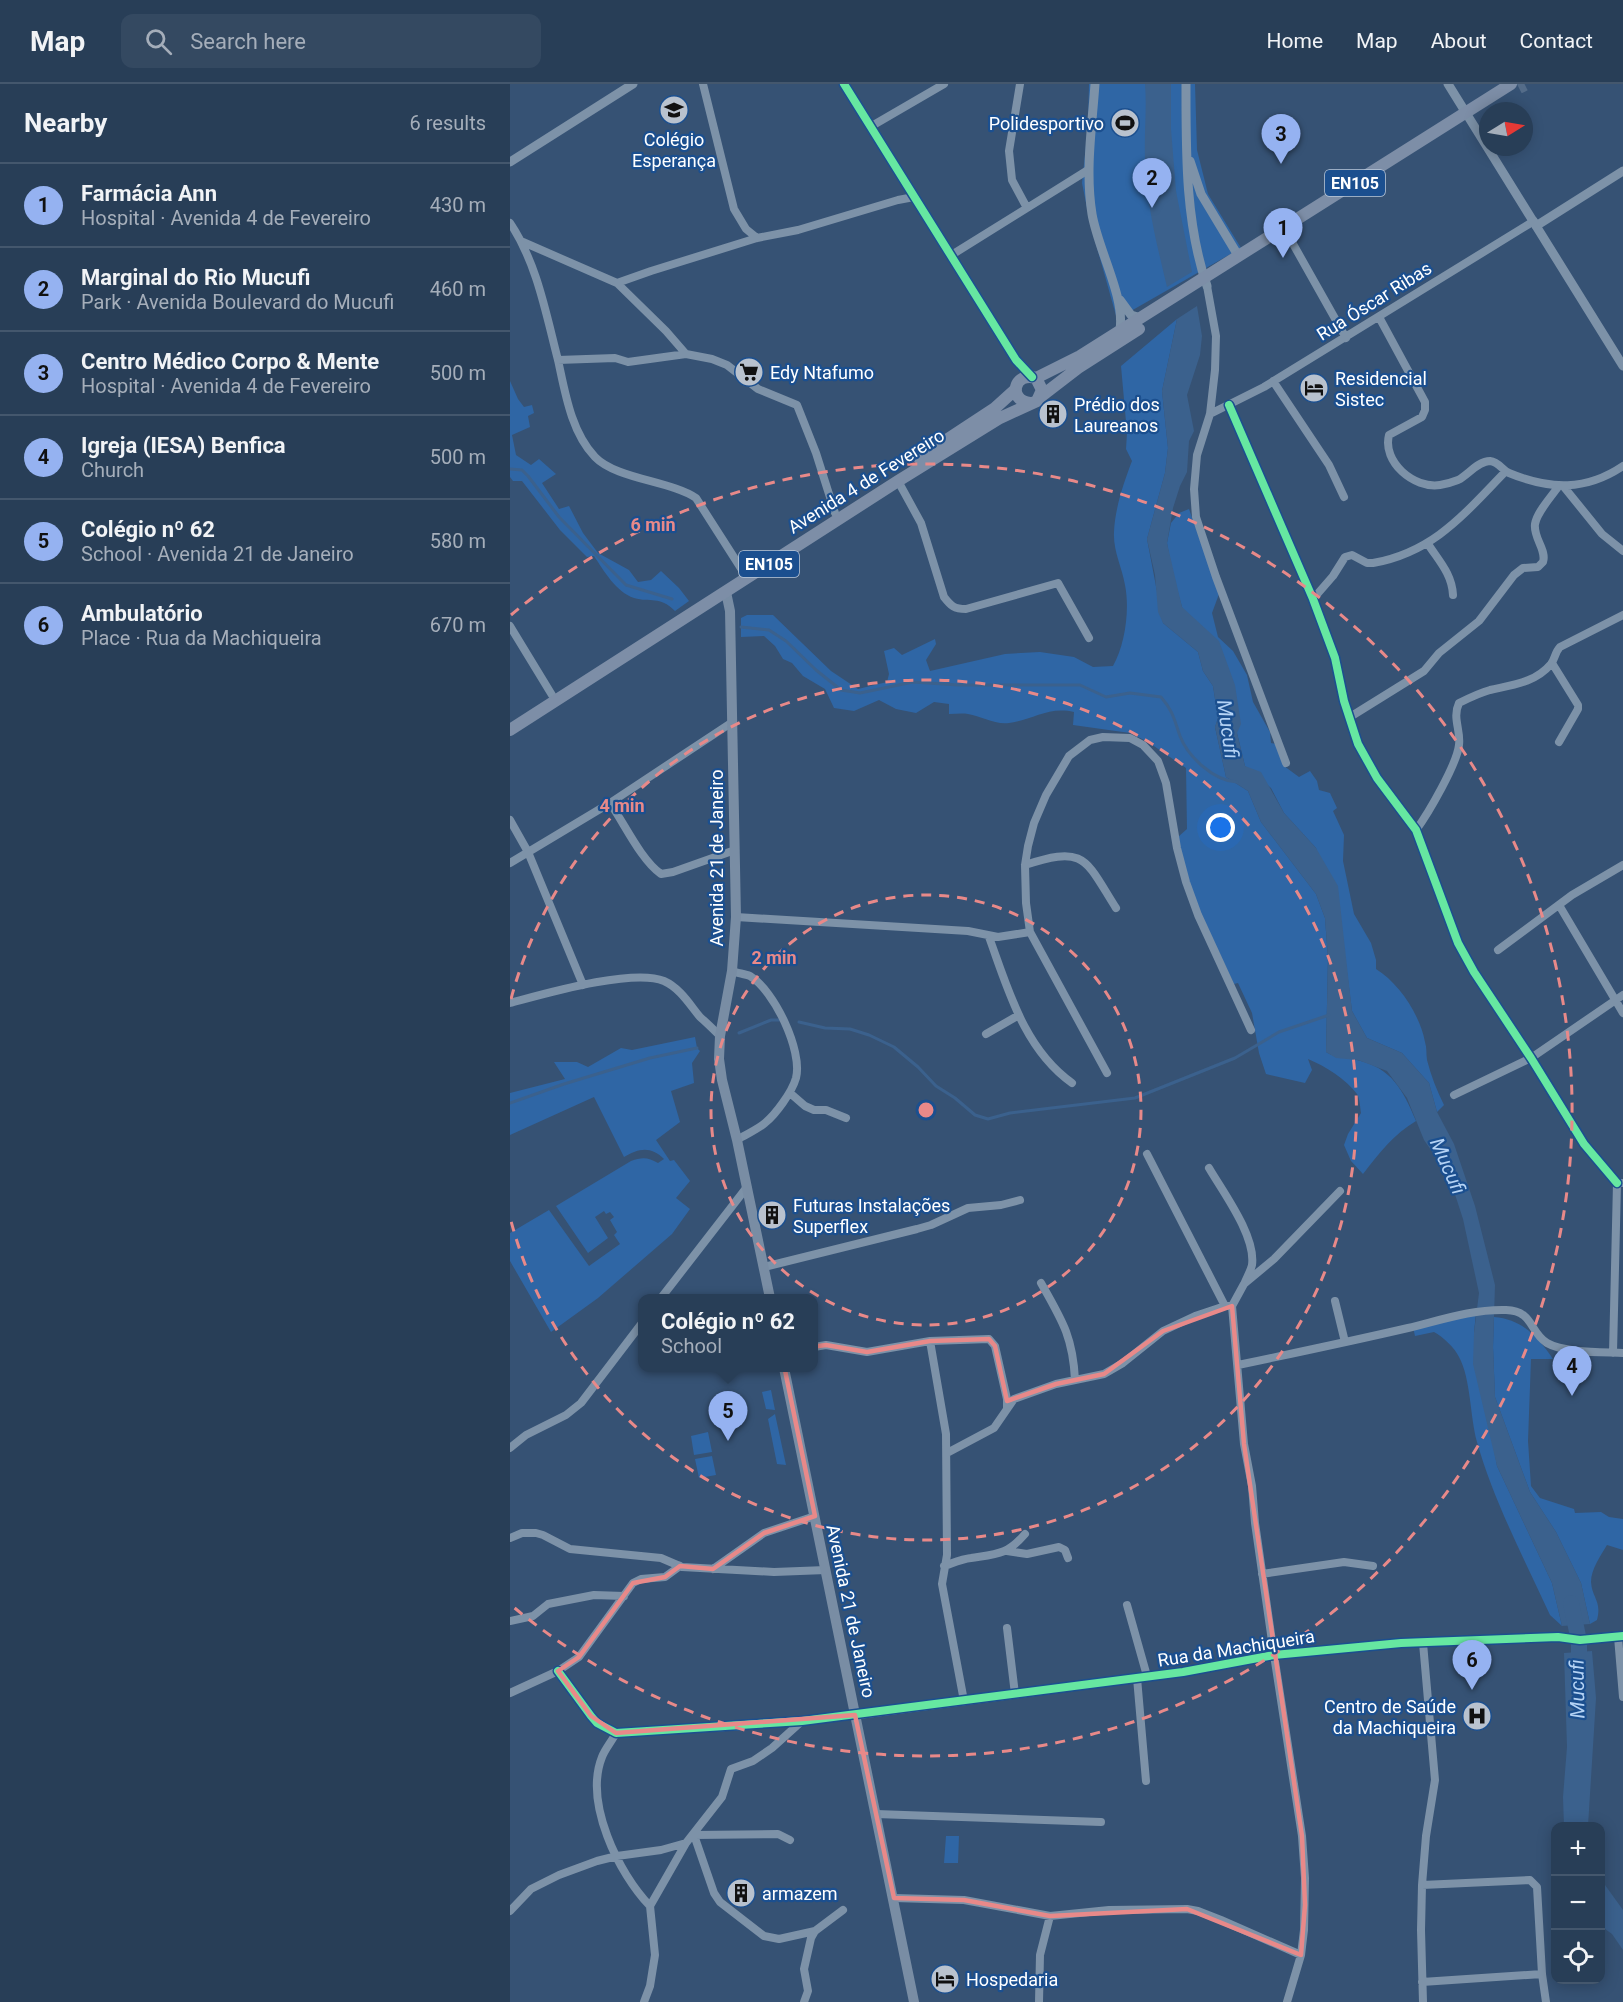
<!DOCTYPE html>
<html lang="en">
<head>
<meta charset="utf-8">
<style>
  body { margin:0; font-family:Roboto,sans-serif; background:#344961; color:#f1f3f6 }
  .controls { position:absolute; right:18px; bottom:18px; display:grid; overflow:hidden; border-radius:12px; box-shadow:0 3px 15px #0003 }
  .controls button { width:54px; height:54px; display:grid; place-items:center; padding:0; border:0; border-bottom:2px solid #44576d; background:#283e57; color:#f1f3f6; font:30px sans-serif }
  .compass { position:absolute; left:969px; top:18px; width:54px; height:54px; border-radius:50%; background:#283e57; box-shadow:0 3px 15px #0003; rotate:79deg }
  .you { position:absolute; left:711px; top:744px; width:21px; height:21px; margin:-15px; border:4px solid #fff; border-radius:50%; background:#1a73e8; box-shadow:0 0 0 9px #1a73e833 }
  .badge { display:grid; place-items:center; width:39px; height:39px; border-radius:50%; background:#95b2f1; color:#111; font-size:20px; font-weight:700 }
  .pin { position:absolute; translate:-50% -50px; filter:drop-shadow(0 2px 3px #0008) }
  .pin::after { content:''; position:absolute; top:32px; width:21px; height:18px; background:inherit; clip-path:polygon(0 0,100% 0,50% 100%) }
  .popup { position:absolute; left:128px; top:1210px; width:180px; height:78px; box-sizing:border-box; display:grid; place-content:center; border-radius:12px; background:#283e57; filter:drop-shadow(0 2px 4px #0005); font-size:20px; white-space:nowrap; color:#a5aeba }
  .popup b { font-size:22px; color:#f1f3f6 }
  .popup::after { content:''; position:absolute; left:50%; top:100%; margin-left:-12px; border:12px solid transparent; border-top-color:#283e57 }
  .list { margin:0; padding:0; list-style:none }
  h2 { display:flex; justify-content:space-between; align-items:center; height:78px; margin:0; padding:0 24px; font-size:26px }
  h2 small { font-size:20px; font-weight:400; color:#a5aeba }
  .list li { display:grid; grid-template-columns:39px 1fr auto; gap:18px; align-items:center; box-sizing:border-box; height:84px; padding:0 24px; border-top:2px solid #44576d }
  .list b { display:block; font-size:22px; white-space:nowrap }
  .list p { margin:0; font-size:20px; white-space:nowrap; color:#a5aeba }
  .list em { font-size:20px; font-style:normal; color:#a5aeba }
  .icon { flex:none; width:33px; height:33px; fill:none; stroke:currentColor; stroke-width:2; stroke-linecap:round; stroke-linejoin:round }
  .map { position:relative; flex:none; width:1113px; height:1918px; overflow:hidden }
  header { display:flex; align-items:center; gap:36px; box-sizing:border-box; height:84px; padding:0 30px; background:#283e57; border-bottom:2px solid #44576d }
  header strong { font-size:28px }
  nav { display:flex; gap:33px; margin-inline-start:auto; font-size:21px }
  .search { width:420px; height:54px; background:#344961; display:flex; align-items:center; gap:15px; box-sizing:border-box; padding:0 21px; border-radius:12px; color:#a5aeba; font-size:22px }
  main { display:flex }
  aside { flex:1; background:#283e57 }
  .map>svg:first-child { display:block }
  .green { fill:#2f66a5 }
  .water { fill:#3b618d }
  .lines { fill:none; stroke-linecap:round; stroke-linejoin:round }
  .stream { stroke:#3b618d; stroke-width:3 }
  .river { stroke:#3b618d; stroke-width:16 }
  .primary-tunnel { stroke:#546c89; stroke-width:12; stroke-dasharray:12 6; stroke-linecap:butt }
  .minor { stroke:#7d92a8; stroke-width:8 }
  .tertiary { stroke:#7d92a8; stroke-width:9 }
  .secondary { stroke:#798da4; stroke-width:10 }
  .primary { stroke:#7d8ea7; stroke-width:12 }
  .cycleway-casing { stroke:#1b4f8f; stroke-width:11 }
  .cycleway { stroke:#66e7a1; stroke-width:8 }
  .marked { fill:none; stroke:#e88989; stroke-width:4.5; stroke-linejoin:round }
  .ring { fill:none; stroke:#e88989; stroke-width:3; stroke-dasharray:10 8 }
  .labels { text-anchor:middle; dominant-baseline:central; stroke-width:4.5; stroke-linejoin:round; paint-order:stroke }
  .shield { fill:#1b4f8f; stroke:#bbcadd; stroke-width:1.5 }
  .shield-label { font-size:16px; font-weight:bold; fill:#fff }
  .poi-label { font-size:18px; fill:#fff; stroke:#1b4f8f; text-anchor:start }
  .street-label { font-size:18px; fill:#fff; stroke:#1b4f8f }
  .water-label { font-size:20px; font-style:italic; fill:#b5d3f5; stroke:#1b4f8f }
  .centre { fill:#e88989; stroke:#1b4f8f; stroke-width:3 }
  .ring-label { font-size:18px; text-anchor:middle; font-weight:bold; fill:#e88989; stroke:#1b4f8f; stroke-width:4.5; stroke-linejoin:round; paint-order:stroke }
</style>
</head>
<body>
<header>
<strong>Map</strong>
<div class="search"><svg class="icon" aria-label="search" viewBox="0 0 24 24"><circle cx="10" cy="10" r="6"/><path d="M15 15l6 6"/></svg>Search here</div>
<nav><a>Home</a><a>Map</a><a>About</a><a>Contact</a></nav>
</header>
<main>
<aside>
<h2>Nearby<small>6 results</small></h2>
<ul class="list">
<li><span class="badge">1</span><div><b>Farmácia Ann</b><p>Hospital · Avenida 4 de Fevereiro</p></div><em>430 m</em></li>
<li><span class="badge">2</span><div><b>Marginal do Rio Mucufi</b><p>Park · Avenida Boulevard do Mucufi</p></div><em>460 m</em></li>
<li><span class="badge">3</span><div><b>Centro Médico Corpo &amp; Mente</b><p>Hospital · Avenida 4 de Fevereiro</p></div><em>500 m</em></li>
<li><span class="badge">4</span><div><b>Igreja (IESA) Benfica</b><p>Church</p></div><em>500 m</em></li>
<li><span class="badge">5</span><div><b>Colégio nº 62</b><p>School · Avenida 21 de Janeiro</p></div><em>580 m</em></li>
<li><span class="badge">6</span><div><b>Ambulatório</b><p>Place · Rua da Machiqueira</p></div><em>670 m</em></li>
</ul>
</aside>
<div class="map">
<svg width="1113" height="1918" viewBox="0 0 1113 1918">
  <rect width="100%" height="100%" fill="#365274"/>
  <!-- green -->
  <path class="green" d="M579,0H685L687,66L698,110L731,164L607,235L580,139L572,99L578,42Z
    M667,235L652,307L658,364L655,389L637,455L653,539L688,568L693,587L703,602L708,634L705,643L716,693L738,707L751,738L806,810L815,834L818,874L816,968C827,975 835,973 847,976C882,984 893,1006 906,1037C884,1050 869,1069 853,1090L841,1077L834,1061L838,1050L851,1029C850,1023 850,1015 847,1010C836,995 815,982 798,975L802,986L795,999L756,990L749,969L742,929L728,899L724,900L676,798L668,753L677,745L676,684L638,658L620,649L563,641L564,628C538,622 523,636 499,639C485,641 471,632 458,630C452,629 445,630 439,630V620L424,618L406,629L386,625L369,616L344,627L324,624L315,605L293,592L282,579L273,575L265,562L254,552L231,553V534L237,531H263L321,587L348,605L377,598L379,590L374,567L384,564L392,571L425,555L426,560L416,576L420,587L495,570L530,568L564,573L583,583L603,582C615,561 620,526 615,501C612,483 603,467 604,448C605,424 614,398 622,377L616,365L617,349L611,282Z
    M0,297L8,315L14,323L22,321L24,329L18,332L20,343L2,351L6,371L21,381L29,375L46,390L32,399L49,425L59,422L73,449L88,469L119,486L128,498L141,496L151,487L169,504L179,517L165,527C149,511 141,519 124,514C106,508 94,487 84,472L77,473L50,446L12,397H3L0,393Z
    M679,425L709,510L702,529L708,553L723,567L737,591L743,618L760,648L761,659L766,660L774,682L789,693L800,687L807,697L809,706L820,709L827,724L823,727L834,751L833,777L844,830L861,859L866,876V885C889,899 910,931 915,958C917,964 916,970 917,976C921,992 927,1007 934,1021L927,1028L919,999L892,969L857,954L842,927L831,841L806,764L774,729L761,704L735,682L727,649L672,523L663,491L657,459L661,439L669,429Z
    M185,953L187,964L190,967L182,979L184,999L161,1007L170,1038L146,1056L160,1077L164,1076L180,1097L166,1114L180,1125L162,1150L88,1214L41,1248L0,1177V1149L39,1126L79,1182L110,1160L104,1151L107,1148L100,1136L104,1133L100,1128L96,1130L94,1127L85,1133L98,1154L78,1169L46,1122L121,1077C132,1073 138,1073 148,1079L154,1075C141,1062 129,1064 114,1073L84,1013L0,1051V1009L55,995L44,978H67L78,983L111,964L122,966Z
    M966,1228L964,1249L987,1382L1042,1499L1052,1542L1040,1531C1014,1474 984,1418 967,1358C960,1333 961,1295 949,1273C944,1263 933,1253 924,1248L905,1252L903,1243Z
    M984,1233C1012,1235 1028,1253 1043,1275H1021L1018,1357L1021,1402L1030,1414L1064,1425L1065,1429L1091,1428L1099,1433L1113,1435V1466L1097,1461C1091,1471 1081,1485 1081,1498C1082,1514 1092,1517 1087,1536L1080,1540L1071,1499L1046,1448L1020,1408L985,1313L983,1263Z
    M261,1306L265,1326L256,1325L252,1308Z
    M265,1330L276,1381L267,1380L258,1335Z
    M198,1348L202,1368L184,1371L181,1352Z
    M202,1372L206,1391L189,1394L185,1375Z
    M436,1752H449L448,1779H434Z"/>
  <!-- water -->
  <path class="water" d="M635,0H661V45L666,107L682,188L657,203C647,161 636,118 635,75C634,50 637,25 635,0Z
    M687,222L692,252L690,271L677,311L684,347L679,357L677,388L670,402L663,424L657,459L672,523L709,557L725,601L731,640L727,649L735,682L751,688L774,729L806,764L828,802L842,927L857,954L892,969L919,999L927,1028L944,1060L965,1122L985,1201L983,1263L985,1313L1020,1408L1046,1448L1071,1499L1080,1540L1052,1542L1042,1499L987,1382L963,1280L964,1249L969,1209L953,1135L939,1092L914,1056L897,1014L877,987L848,976L826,974L816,968L818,874L815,834L806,810L751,738L738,707L716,693L705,643L708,634L703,602L693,587L688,568L653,539L648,528L645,491L637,455L655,389L658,364L652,307L667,235Z
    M1082,1567L1086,1614L1078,1742H1054L1053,1713L1057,1663L1054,1569Z
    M1090,1794L1113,1826V1866L1102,1850L1091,1842Z"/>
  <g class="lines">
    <!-- stream -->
    <path class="stream" d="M0,385L12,386L18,392L49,433L116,501L162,515
      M231,543L259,546L276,557L306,586L331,606L350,609L403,598L448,601H570L596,613L620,609L651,613C663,627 664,635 670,652C678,673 704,697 727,698
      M289,938L315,944L340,945L359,951L384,963L408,983L426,1002L445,1014L465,1031L478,1035L500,1029L625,1014L725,974L769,948L819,931
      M229,949L261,936H270
      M0,1019L54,1000L140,974L187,964"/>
    <!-- river -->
    <path class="river" d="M1061,1519L1069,1557V1589"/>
    <!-- primary-tunnel -->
    <path class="primary-tunnel" d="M1009,4L1015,1"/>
    <!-- minor -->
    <path class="minor" d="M193,0L224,125L236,145L247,154
      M510,0L499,67L502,96L517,124
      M360,43L434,0
      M0,139C27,179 36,230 48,276C55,308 61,348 85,373C106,395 161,397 186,414L234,489
      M778,151L836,254
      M13,158L107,199L156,247L176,270L202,275L217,281L248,305L287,321L306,369L325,429
      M440,172L578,86
      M107,199L141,187L247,154L288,146L388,116L404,113
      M697,202L706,252L705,286L700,330L687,371L684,405L686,433L706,493L776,679
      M869,233L915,318V326L912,333L879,351C872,378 904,405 930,401C936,400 943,398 948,396C958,391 968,377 980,377C989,378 992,386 999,389C1040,406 1076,407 1113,382
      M48,276L105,274L118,278L176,270
      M763,297L819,381L834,413
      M719,321L803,515L825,574L834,617L848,660L867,694L906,746L948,859L964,888L1021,974L1074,1060L1107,1099
      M700,330L754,303L1024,137
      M388,397L411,439L434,513C441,522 444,525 456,525L548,499L579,554
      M1054,403L1092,450L1113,467
      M918,460C929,477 942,490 943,511
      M803,515L823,492L835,473L842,471L857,479H863C924,468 954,430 995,388
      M0,542L42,611
      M1042,579L1068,621V625L1049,658
      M840,633L914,587L929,569L969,537L1004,491L1013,484L1028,483L1033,478C1037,466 1023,454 1025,440C1027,428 1041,413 1048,403
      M100,719C114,739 131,776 151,790L163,788L225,766
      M0,736L18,768L73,901
      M906,746C918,730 947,680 949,661C951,646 942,634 949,619C959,614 969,609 980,606C1002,601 1025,599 1041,580C1045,575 1045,568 1050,563L1113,531
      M0,779L100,719L221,639
      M515,781C576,761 575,775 606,824
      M1049,821L1113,929
      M226,833L458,847L488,853L520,848
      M479,853C498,905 514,965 562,999
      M988,866L1062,811L1113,781
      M222,887C227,889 235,890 240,892C264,906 293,967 286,994C282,1008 266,1030 255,1039C247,1046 236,1050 227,1056
      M0,919C34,910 123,884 154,897C170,904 180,921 190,933C197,939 204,946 210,952
      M476,950L509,931
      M597,989L520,848L516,819L515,781L518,762L524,739L536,711L559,672L580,656L593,653L620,654L633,661L648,677L656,699L667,764L676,798L688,831L741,946
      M280,1009L295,1022L304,1026H316L336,1034
      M944,1011L1021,974L1113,911
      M637,1070L715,1222
      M699,1084C713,1108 746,1152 742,1181C741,1186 737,1193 735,1198
      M254,1183L407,1145L421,1141L458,1124L491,1121L510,1116
      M531,1199C552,1236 563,1253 565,1296
      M151,1214L237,1103
      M825,1217L835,1258
      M420,1257L436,1350L437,1471L432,1500L454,1617
      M304,1263L316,1261L357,1268L420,1257L479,1255L485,1262L497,1315V1324
      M1103,1269L1107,1099H1113
      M728,1281C785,1269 842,1257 898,1244C931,1236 962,1225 996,1226C1024,1227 1019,1248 1037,1259C1054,1269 1092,1268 1113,1269
      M0,1364L16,1351L56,1331L71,1319L132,1239
      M437,1369L484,1344L504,1315L546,1300L594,1290L613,1279L653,1247L685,1232L715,1222H722
      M0,1454L12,1449H26L33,1451L60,1465L151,1474L172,1483L264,1488L316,1486
      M497,1467L517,1470L549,1463L555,1466L558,1474
      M434,1482C443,1479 452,1475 461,1474C487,1470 497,1471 515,1450
      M203,1485L254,1449L305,1432
      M752,1490L834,1478L863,1482
      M617,1521L637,1592
      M0,1537L23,1532L38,1520L84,1511L114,1512
      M497,1544L505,1610
      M1108,1553L1113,1613
      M913,1559L925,1696L916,1752L912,1801L911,1846L913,1918
      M48,1587L81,1632L87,1639L106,1649L234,1642L345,1631
      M627,1594L636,1697
      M0,1609L48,1587L69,1573L123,1499L131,1495L155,1493L170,1482
      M106,1649C102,1657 95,1665 92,1673C74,1718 108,1789 140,1822
      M366,1730L591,1738
      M280,1756L268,1750L184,1751L204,1809L210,1818L254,1852L269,1855L305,1847
      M912,1801L1020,1796L1027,1803L1032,1890L1036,1918
      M384,1814L454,1816L540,1832L599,1826L677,1825L688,1827L711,1836L791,1871
      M0,1827L21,1805L49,1791L87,1777L107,1772L151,1766L176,1759L212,1713L221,1685L243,1677L262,1664L292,1637
      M912,1898L1032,1890
      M134,1918L140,1902L145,1871L140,1822L176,1759
      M294,1918L298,1907L294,1885L301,1854L305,1847L333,1826
      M529,1918L530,1871L540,1832
      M777,1918L791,1871L794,1846L795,1794L792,1752L764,1571L745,1439L742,1402L734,1360L722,1222L734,1200L764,1175L830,1107"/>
    <!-- tertiary -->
    <path class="tertiary" d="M585,0C582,43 575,87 582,130C588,166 615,212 610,246
      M676,0C676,67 675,138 697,202
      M938,0L1113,282
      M680,77L691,110L729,173
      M0,78L123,0
      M1026,142L1113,87
      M610,216L621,231L631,234
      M345,1631L673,1588L764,1571L891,1559L1048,1553L1070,1556L1113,1552"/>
    <!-- secondary -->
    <path class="secondary" d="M334,0L506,276L522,293
      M216,508L220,527L226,833L222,887L210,952L209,975L212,996L227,1056L260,1214
      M274,1284L404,1918"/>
    <!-- primary -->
    <path class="primary" d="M529,314L568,284L629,245
      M520,319C497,316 504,287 526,294L570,272L1001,0
      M409,374L485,324L506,305
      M0,646L388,397L490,334L527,317L532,306L526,294"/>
    <!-- cycleway casing -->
    <g class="cycleway-casing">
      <path id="cycleway" d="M334,0L506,276L522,293
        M719,321L803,515L825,574L834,617L848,660L867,694L906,746L948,859L964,888L1021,974L1074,1060L1107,1099
        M48,1587L81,1632L87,1639L106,1649L292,1637L673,1588L764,1571L891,1559L1048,1553L1070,1556L1113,1552"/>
    </g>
    <!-- cycleway -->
    <use href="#cycleway" class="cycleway"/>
  </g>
  <!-- marked area -->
  <path class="marked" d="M722,1222L734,1360L792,1752L795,1821L791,1871L677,1825L540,1832L454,1816L384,1814L345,1631L106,1649L81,1632L48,1587L69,1573L123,1499L155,1493L170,1482L203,1485L254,1449L305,1432L271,1267L316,1261L357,1268L420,1257L479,1255L485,1262L497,1317L546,1300L594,1290L653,1247Z"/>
  <!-- distance rings -->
  <g class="ring">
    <circle cx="416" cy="1026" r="215"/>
    <path d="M1 915A430 430 0 1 1 1 1137"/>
    <path d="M1 531A646 646 0 1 1 1 1521"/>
  </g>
  <!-- icons -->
  <defs>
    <g id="school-disc" transform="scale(1.5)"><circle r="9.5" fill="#b9c2ce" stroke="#1b4f8f"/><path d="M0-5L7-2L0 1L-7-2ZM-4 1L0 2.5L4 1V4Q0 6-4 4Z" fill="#111"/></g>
    <g id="stadium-disc" transform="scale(1.5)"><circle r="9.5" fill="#b9c2ce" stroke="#1b4f8f"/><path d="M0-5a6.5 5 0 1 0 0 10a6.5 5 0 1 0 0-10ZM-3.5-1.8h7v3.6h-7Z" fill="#111"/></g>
    <g id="supermarket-disc" transform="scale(1.5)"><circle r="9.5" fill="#b9c2ce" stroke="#1b4f8f"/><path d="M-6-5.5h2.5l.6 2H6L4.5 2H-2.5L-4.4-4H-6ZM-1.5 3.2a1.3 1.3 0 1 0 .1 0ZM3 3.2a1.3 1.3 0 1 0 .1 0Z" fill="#111"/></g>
    <g id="hotel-disc" transform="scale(1.5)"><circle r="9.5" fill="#b9c2ce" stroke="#1b4f8f"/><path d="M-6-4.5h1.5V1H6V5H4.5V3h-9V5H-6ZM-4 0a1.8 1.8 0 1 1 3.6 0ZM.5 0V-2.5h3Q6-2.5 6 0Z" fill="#111"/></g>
    <g id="building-disc" transform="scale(1.5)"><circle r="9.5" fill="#b9c2ce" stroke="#1b4f8f"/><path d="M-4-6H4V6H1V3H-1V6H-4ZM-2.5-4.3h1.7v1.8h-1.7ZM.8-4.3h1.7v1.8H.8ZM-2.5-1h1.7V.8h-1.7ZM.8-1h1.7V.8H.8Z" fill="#111"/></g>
    <g id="hospital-disc" transform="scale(1.5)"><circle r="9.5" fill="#b9c2ce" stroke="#1b4f8f"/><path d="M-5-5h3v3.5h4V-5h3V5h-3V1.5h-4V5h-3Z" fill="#111"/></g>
  </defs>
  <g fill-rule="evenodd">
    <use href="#school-disc" x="164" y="26"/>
    <use href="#stadium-disc" x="615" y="39"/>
    <use href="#supermarket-disc" x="239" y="288"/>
    <use href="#hotel-disc" x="804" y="304"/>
    <use href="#building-disc" x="543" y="330"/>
    <use href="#building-disc" x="262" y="1131"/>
    <use href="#hospital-disc" x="967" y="1632"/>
    <use href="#building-disc" x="231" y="1809"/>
    <use href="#hotel-disc" x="435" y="1895"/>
  </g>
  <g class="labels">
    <!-- shield labels -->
    <g class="shield">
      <rect x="815" y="86" width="60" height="26" rx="4.5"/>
      <rect x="229" y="467" width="60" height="26" rx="4.5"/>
    </g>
    <g class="shield-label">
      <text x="845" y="99">EN105</text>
      <text x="259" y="480">EN105</text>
    </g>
    <!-- poi labels -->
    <g class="poi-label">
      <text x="594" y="39" text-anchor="end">Polidesportivo</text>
      <text x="164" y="55" text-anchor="middle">Colégio<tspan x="164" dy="21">Esperança</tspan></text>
      <text x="260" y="288">Edy Ntafumo</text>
      <text x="825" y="294">Residencial<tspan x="825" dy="21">Sistec</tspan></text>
      <text x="564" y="320">Prédio dos<tspan x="564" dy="21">Laureanos</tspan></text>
      <text x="283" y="1121">Futuras Instalações<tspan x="283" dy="21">Superflex</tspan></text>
      <text x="946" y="1622" text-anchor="end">Centro de Saúde<tspan x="946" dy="21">da Machiqueira</tspan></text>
      <text x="252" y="1809">armazem</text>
      <text x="456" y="1895">Hospedaria</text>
    </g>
    <!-- street labels -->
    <g class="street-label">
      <text transform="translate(864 217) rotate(-32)">Rua Óscar Ribas</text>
      <text transform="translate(356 397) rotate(-32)">Avenida 4 de Fevereiro</text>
      <text transform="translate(206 774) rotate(-90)">Avenida 21 de Janeiro</text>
      <text transform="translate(341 1527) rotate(78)">Avenida 21 de Janeiro</text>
      <text transform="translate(726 1564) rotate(-9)">Rua da Machiqueira</text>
    </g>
    <!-- water labels -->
    <g class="water-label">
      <text transform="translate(718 645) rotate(82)">Mucufi</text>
      <text transform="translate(938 1082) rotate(66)">Mucufi</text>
      <text transform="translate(1067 1605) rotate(-91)">Mucufi</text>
    </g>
  </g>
  <circle cx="416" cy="1026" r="9" class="centre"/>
  <g class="ring-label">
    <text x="143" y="447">6 min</text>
    <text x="112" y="728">4 min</text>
    <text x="264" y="880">2 min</text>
  </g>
</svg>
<div class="controls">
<button>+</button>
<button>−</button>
<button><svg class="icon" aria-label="locate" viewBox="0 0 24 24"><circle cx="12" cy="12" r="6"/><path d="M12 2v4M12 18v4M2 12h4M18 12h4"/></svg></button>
</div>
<svg class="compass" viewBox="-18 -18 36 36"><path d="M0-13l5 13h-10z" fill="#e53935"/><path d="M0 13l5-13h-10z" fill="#a5aeba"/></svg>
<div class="you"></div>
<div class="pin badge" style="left:773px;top:174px">1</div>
<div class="pin badge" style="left:642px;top:124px">2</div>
<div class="pin badge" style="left:771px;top:80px">3</div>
<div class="pin badge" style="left:1062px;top:1312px">4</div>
<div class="pin badge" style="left:218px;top:1357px">5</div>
<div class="popup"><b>Colégio nº 62</b>School</div>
<div class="pin badge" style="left:962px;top:1606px">6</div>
</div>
</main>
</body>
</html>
